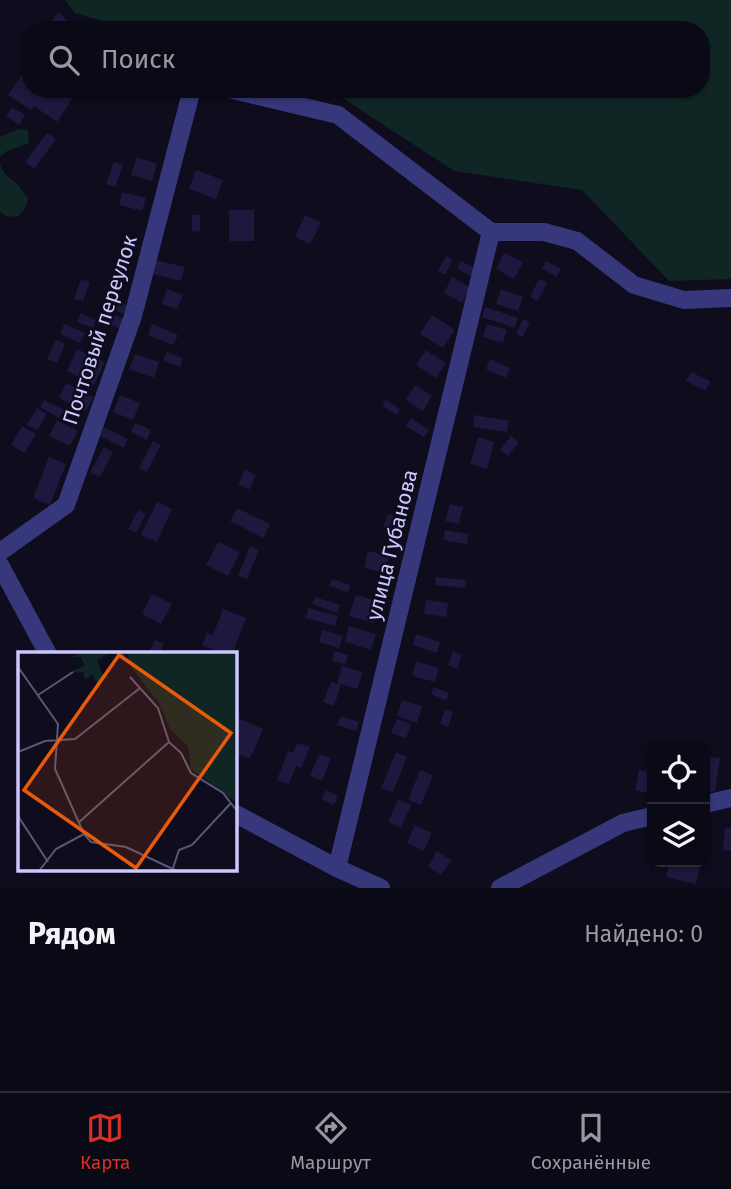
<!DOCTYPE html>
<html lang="ru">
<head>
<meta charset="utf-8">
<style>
  body { margin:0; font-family:"Fira Sans",sans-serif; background:#181723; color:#f1f3f6 }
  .controls { position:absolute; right:21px; bottom:21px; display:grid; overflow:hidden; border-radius:14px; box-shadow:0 2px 5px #0004 }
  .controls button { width:63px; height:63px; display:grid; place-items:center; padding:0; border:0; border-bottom:2px solid #2a2a35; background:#0a0916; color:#f1f3f6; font:35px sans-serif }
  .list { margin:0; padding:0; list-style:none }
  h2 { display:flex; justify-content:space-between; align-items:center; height:91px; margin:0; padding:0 28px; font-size:30px }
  h2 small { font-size:23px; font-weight:400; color:#999aa1 }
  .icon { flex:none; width:38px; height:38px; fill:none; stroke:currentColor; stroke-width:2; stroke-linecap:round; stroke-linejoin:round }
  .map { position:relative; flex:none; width:731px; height:888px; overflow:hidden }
  .search { position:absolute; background:#0a0916; box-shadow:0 2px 5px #0004; left:21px; right:21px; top:21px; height:77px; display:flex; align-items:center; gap:18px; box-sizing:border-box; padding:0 24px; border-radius:28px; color:#999aa1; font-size:26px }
  .sheet { height:203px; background:#0a0916 }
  nav { display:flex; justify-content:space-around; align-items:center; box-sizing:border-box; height:98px; border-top:2px solid #2a2a35; background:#0a0916; font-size:19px; color:#999aa1 }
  nav a { display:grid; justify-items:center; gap:4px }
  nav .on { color:#d93025 }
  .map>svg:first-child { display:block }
  .green { fill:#0f2624 }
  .building { fill:#1d183d }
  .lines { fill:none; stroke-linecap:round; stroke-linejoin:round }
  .street { stroke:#37387b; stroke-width:18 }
  .labels { text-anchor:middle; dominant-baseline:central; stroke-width:5; stroke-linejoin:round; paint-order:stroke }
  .street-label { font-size:21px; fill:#cbc8fe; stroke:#0e0c1d }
  .inset-road { fill:none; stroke:#5a5777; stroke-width:2 }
  .view { fill:#e8590c; fill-opacity:0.15; stroke:#e8590c; stroke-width:3.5 }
  .inset-edge { fill:none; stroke:#cbc8fe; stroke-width:3.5 }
</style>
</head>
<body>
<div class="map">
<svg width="731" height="888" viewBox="0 0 731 888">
  <rect width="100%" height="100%" fill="#0e0c1d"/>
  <!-- green -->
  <path class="green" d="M65,0H731V279L669,281L582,190L454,171L329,89H701V30H133L75,13Z
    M18,129L28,130L29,143L7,151L0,157V137Z
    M0,163C2,174 8,176 16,183C20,187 24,193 28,198L25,209L18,216L8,217L0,212Z"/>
  <!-- building -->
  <path class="building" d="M59,13L77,30H50L55,25L51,21Z
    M30,63V89H64L74,96L57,122L34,106L31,110L8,95Z
    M12,107L25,115L19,125L6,116Z
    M47,133L56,139L34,169L25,162Z
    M137,157L157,164L152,181L131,175Z
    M114,162L123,165L115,187L106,184Z
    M196,170L223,180L216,199L189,189Z
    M122,192L146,198L142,211L119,205Z
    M229,210H254V241H229Z
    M192,215H200V231L192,232Z
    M305,215L321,223L310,244L295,237Z
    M504,253L523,262L514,279L496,269Z
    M446,256L453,260L445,275L438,271Z
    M155,260L185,267L181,281L152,274Z
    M461,261L475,268L471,276L457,269Z
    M546,261L561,269L557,277L542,269Z
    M452,277L470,287L462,303L444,293Z
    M81,279L90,282L83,301L74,299Z
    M539,279L547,283L538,301L530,297Z
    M167,289L183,295L177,309L162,304Z
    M501,289L523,297L518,311L496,304Z
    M111,300L128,305L125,314L109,309Z
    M485,307L518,318L515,328L482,317Z
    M106,312L125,319L121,329L102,322Z
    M81,313L96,320L93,328L77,322Z
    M432,315L455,330L443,348L420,334Z
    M523,319L530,322L523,337L516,334Z
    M64,324L85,333L80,343L60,334Z
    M152,324L178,335L173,345L148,335Z
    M487,324L507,330L503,343L483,337Z
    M56,340L65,344L57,363L47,359Z
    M77,349L105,362L94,385L67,371Z
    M426,350L446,363L436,378L416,365Z
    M167,352L183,358L180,367L163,360Z
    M135,354L159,362L154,378L129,369Z
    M490,359L510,368L506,378L486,369Z
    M691,372L710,381L706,391L686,381Z
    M66,383L93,397L86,412L59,398Z
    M415,385L432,396L423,411L406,400Z
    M120,395L140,403L133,420L113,412Z
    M44,400L64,410L59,418L40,407Z
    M386,400L400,409L397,415L382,406Z
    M37,408L47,414L37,430L27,425Z
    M474,415L509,421L507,432L473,427Z
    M411,418L429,430L424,437L406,426Z
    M57,420L78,431L70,446L49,436Z
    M135,423L151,430L147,440L131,432Z
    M22,426L36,434L25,453L11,445Z
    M104,427L128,439L124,448L100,436Z
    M511,436L519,442L508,456L500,450Z
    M478,437L494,442L487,469L470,464Z
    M153,441L161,445L147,472L139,468Z
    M104,447L113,452L100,477L90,472Z
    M49,457L66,464L50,505L33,498Z
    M245,469L256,475L249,490L238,484Z
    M157,502L172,509L157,542L141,535Z
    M450,504L463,507L459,524L445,521Z
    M237,508L270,524L263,538L230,521Z
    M138,510L146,514L136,533L128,529Z
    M388,514L403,519L399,533L383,528Z
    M445,530L468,534L467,544L443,540Z
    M218,542L240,552L228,576L206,565Z
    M250,546L259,550L247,579L238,576Z
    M368,551L389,556L385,573L364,568Z
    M436,577L466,580L465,588L435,585Z
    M332,579L350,585L348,592L329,586Z
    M152,594L172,604L161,624L142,614Z
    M356,595L379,601L373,623L349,616Z
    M315,597L340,605L337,613L312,604Z
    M426,600L448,603L446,617L424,614Z
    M308,608L338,616L335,626L306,618Z
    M223,609L246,618L232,654H223L202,645L207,633L213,635Z
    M349,626L376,634L371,650L345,642Z
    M322,630L343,636L339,648L319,642Z
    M416,634L440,642L437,653L413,645Z
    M155,640L164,644L159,654H148Z
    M334,651L348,655L346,664L332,661Z
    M453,651L462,655L457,669L448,665Z
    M416,661L439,668L435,682L412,676Z
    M342,666L363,672L357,689L337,683Z
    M331,682L341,685L334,706L323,702Z
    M434,687L449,693L446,701L431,694Z
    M402,700L422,706L417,723L397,716Z
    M445,709L453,712L448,727L440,724Z
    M234,716L263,729L250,759L234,752Z
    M341,716L359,722L356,731L337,725Z
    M397,719L411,724L406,738L391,733Z
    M297,743L310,747L301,768L296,766L289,784L277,780L288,751L293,753Z
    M396,752L407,757L393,792L381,788Z
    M319,754L331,758L322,781L310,776Z
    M705,756L720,758L715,792L705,791Z
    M420,770L433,775L421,805L408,800Z
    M639,770L652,773L650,794L635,790Z
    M326,790L338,796L334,805L322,799Z
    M398,799L411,805L401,828L388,822Z
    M415,825L432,833L424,851L407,843Z
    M725,828H731V851L723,850Z
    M437,851L451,860L441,875L428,866Z
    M670,862H701L696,884L666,877Z"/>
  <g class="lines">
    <!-- street -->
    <path class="street" d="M229,89L338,115L491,232H544L577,241L634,285L684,300L731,298
      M0,552L66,505L133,316L192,89
      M0,565L48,654
      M705,804L731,798
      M234,813L337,868L381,888
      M337,868L491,232
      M500,888L623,823L652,816"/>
  </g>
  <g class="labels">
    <!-- street labels -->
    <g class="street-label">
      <text transform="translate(100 330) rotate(-72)">Почтовый переулок</text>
      <text transform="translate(392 545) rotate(-76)">улица Губанова</text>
    </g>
  </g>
  <!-- overview -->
  <g transform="translate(18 652)">
    <rect width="219" height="219" fill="#0e0c1d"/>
    <path d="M65,0H106L107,4L105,8L101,2L91,1L79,8L84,22L91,25L84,27L81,37L75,23L67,27L65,20L49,21L67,14L63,5H54ZM110,0H219V151L173,117L170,94L152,77L141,51L111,12Z" fill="#0f2624"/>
    <path class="inset-road" d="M0,15L40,72L37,117L66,182L73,190L108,195L159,219M112,25L140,56L151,90L163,101L173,121L205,141L219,159M20,43L55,20M0,100L27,89L57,87L122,36M0,164L30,210M60,171L151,90M155,216L161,198L174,193L213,151M21,219L38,197L66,182"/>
    <path class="view" d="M101,3L213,81L118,216L6,138Z"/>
    <rect width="219" height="219" class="inset-edge"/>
  </g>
</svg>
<div class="controls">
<button><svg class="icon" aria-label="locate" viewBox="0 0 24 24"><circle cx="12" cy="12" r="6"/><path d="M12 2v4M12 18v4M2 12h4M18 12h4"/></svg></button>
<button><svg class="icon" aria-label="layers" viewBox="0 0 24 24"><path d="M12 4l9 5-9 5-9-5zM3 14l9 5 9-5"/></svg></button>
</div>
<div class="search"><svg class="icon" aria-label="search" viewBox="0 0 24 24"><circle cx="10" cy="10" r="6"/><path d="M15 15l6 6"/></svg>Поиск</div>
</div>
<section class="sheet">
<h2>Рядом<small>Найдено: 0</small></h2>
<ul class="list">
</ul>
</section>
<nav>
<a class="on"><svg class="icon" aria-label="map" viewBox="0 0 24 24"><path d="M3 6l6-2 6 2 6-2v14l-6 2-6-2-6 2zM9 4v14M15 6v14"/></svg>Карта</a>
<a><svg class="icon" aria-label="directions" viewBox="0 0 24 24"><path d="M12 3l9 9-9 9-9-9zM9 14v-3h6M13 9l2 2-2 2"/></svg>Маршрут</a>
<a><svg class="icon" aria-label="saved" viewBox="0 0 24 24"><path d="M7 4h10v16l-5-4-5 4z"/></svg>Сохранённые</a>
</nav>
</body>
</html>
